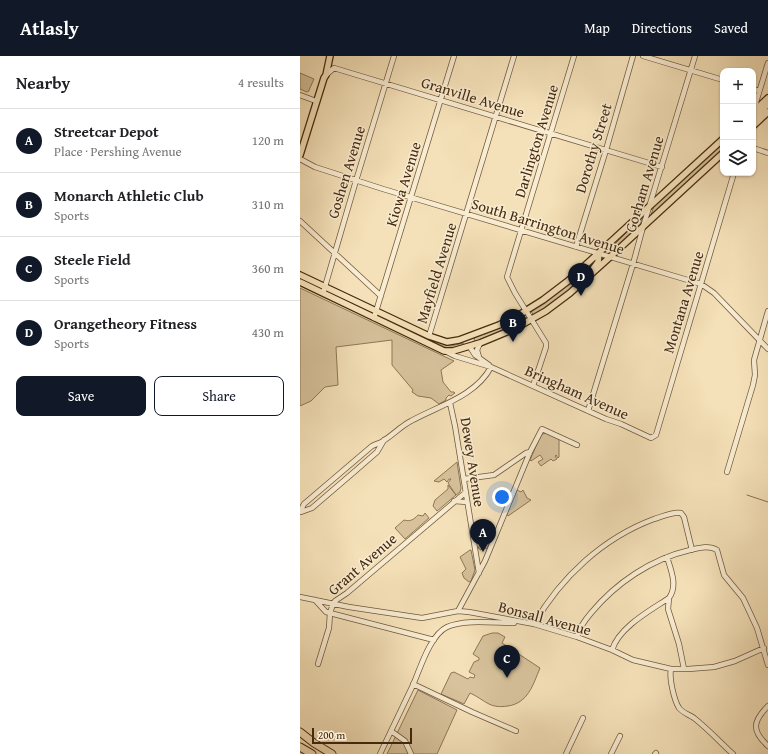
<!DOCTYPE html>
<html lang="en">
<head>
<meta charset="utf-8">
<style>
  body { margin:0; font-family:"Gentium Book Plus",serif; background:#f6f6f6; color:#202124 }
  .controls { position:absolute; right:12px; top:12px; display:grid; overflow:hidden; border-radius:8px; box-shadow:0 1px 3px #0004 }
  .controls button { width:36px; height:36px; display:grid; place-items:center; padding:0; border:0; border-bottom:1px solid #e0e0e0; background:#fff; color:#202124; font:20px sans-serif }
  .scale { position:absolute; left:12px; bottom:10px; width:100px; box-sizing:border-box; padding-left:4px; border:2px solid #462a0f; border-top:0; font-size:11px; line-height:14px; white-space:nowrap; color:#462a0f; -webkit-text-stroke:3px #f8ecd2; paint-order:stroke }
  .you { position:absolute; left:202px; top:441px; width:14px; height:14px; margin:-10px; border:3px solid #fff; border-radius:50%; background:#1a73e8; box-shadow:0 0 0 6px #1a73e833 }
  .badge { display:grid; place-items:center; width:26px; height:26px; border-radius:50%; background:#111827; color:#fff; font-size:13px; font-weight:700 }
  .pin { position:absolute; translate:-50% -33px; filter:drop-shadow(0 1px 2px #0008) }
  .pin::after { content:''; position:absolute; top:21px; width:14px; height:12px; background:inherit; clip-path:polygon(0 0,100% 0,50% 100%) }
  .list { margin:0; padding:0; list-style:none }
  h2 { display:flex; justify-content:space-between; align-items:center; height:52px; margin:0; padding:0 16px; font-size:17px }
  h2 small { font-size:13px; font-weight:400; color:#757577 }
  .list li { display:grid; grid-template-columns:26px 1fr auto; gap:12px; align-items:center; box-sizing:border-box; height:64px; padding:0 16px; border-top:1px solid #e0e0e0 }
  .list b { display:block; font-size:15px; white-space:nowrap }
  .list p { margin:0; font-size:13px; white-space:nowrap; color:#757577 }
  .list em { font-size:13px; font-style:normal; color:#757577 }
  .actions { display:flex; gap:8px; padding:12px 16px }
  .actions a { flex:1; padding:9px 0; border:1px solid #111827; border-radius:8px; text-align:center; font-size:14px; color:#111827 }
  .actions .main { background:#111827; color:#fff }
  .icon { flex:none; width:22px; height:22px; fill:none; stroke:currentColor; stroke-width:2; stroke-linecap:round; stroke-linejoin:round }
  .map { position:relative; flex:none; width:468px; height:698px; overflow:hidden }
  header { display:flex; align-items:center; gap:24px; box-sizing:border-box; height:56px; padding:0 20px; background:#111827; color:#fff }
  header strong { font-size:19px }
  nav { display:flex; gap:22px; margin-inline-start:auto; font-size:14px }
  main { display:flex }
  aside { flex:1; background:#fff }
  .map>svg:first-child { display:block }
  .green { fill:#d7c29c; stroke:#8e7656 }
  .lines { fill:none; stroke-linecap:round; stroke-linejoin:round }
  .stream { stroke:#8c7352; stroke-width:1 }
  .minor-casing { stroke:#72583a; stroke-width:6 }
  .major-casing { stroke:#462a0f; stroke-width:8 }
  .highway-casing { stroke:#462a0f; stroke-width:9 }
  .minor { stroke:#f8ecd2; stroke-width:4.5 }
  .major { stroke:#f5e1b9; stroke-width:5.5 }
  .highway { stroke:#f5e1b9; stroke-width:7 }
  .labels { text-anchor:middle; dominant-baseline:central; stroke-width:3; stroke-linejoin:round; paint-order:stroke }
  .street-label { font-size:15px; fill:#462a0f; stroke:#f8ecd2 }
</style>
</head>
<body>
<header>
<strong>Atlasly</strong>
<nav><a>Map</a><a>Directions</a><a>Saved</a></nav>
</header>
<main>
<aside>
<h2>Nearby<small>4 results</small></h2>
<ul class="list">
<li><span class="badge">A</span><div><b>Streetcar Depot</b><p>Place · Pershing Avenue</p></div><em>120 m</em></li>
<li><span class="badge">B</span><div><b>Monarch Athletic Club</b><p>Sports</p></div><em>310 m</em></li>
<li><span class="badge">C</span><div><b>Steele Field</b><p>Sports</p></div><em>360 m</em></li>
<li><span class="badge">D</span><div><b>Orangetheory Fitness</b><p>Sports</p></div><em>430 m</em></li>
</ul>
<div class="actions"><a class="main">Save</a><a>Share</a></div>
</aside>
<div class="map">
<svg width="468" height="698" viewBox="0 0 468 698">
  <rect width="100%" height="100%" fill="#f5e1b9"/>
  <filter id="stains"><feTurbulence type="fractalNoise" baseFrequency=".005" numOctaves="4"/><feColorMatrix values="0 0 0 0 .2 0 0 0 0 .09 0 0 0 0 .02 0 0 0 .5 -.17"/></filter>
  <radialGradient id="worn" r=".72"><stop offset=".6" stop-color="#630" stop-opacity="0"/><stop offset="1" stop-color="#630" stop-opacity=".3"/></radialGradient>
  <!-- green -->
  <path class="green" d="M0,17L14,23L9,34V35L7,36L0,33Z
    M423,87V92L417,100L351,159L354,150Z
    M343,160L340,170L311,196L313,190Z
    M296,203L295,209L283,220L276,229L248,251L234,260L231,255L257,237Z
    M0,232L154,305L141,314L143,326L151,336H154L155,337L151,340L149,339L146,342V344L139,348L131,342L118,340L112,336L113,334L92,309V284L36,291L38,329L25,331L11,345L0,350Z
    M224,259L227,264L195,279L175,286L174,284L175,281Z
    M83,260L145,289L151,290L163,287L164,290L149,292L145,291L82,261Z
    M247,377L259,383V401L258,402L256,399L255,400L257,403L253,405L251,403L241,410L238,406L243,403L240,399L231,405L230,404L240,381L242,378Z
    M157,406L161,432L160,436L156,439L148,427L151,423H149L147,426L144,423L139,426L134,425Z
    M148,429L156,439L137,455L133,450L135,444L148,433Z
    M217,434L221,436L223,434L227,442L231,444L208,460L207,458Z
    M125,457L129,462L105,483L95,472L104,464C111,466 114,463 118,459L123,460Z
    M183,471L194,475L187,493L183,491L181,494L178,492L181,487H177L175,472Z
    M170,494H171L175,514L171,525L169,526L164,522L162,517L166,513L160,501Z
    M192,577H198L205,581L202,587L240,612C233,629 228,647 208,650C201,651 195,651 189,648C183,645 177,640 170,637L164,648L141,638L151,617L154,616L168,623L170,621L174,622L175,619L169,616L174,606L179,604V602L173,598L183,580Z
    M118,634L157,654L137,698H87Z"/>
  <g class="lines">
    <!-- stream -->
    <path class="stream" d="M447,439L468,446"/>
    <!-- minor casing -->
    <g class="minor-casing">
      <path id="minor" d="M343,0L423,24
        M26,19L34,12L362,111
        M453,33L459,35
        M0,39L16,45
        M453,56L468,7
        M453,92L468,97
        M0,103L15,111L83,133L401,228L414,237L468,293
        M0,165L81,240
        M276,191L306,94L333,0
        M24,234L55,128L94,0
        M74,262L154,0
        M129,280L214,0
        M170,291L175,299L189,309
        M145,295L155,300L191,311L306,363L321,368L351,382L356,379L434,117
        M179,301L177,294L180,287
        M233,330L246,291V287L215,237L207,221L274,0
        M150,347L155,370L179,517
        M288,355L333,208L343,171L395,0
        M427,416L453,329L455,319L454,304L468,255
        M164,423L194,419L226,397L230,396
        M154,445L167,446
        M0,456L4,448L72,390C76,388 80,387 83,385C93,379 101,370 111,365C138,350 176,340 191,311
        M1,456L12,452L54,416L77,396L84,384
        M0,541L49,551L122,562L158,555L169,556L234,568L277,581L312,594L333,604L371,613H388L414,611L435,605L464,592
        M369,542L368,553L379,588L384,613
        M15,544L26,556L134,584
        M158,555L185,505L230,396L242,373L277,389
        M234,568C261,521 303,482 354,463C362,461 373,455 381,457L384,461L392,494
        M277,581C279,572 285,564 291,557C316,527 351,503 390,494C399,492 409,489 417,494L424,519L443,542L457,572L468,609
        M312,594C319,571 351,554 369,542C378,530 371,514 367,501
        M18,608L29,572L30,557L33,548L35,545L47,537L166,436
        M371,613C369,622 374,644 379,652C383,657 390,659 394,662C408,673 420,686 433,698
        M113,628L172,656L216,675
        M468,650C452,666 452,675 468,690
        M91,675L105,685L111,698
        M80,698C91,675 102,652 113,629C120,613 130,579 147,571C165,563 194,567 214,567
        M266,698L283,662
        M311,698L320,680
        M355,698L356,697"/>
    </g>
    <!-- major casing -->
    <g class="major-casing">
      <path id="major" d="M453,56L468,42
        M453,64L468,48
        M453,70L468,56
        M0,99L24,22L26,19L30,0
        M293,213L298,206L299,198
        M0,219L129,280L147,286L159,284L199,269L219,259L243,244L268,225L423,83
        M0,226L144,295H153L180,287L214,273L246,255L270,237L310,201L423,97"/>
    </g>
    <!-- highway casing -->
    <g class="highway-casing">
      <path id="highway" d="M0,676L14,687L32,698
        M0,691L12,698"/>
    </g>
    <!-- minor -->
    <use href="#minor" class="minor"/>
    <!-- major -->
    <use href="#major" class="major"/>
    <!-- highway -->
    <use href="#highway" class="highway"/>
  </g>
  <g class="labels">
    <!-- street labels -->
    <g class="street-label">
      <text transform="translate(173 41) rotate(17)">Granville Avenue</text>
      <text transform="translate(236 85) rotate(-73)">Darlington Avenue</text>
      <text transform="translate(293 92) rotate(-73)">Dorothy Street</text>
      <text transform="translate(46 116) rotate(-73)">Goshen Avenue</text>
      <text transform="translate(103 128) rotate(-73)">Kiowa Avenue</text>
      <text transform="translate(344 128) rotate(-73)">Gorham Avenue</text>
      <text transform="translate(248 170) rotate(17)">South Barrington Avenue</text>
      <text transform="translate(136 217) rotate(-73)">Mayfield Avenue</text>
      <text transform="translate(383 246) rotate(-73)">Montana Avenue</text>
      <text transform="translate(277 336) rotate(24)">Bringham Avenue</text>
      <text transform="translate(173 406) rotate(81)">Dewey Avenue</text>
      <text transform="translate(62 508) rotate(-41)">Grant Avenue</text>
      <text transform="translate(245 562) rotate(15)">Bonsall Avenue</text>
    </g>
  </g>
  <rect width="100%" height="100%" filter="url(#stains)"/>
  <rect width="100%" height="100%" fill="url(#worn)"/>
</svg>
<div class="controls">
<button>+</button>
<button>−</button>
<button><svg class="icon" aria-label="layers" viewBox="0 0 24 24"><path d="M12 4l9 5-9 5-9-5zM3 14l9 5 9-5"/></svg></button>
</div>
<div class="scale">200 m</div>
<div class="you"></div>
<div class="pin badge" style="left:183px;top:496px">A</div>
<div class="pin badge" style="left:213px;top:286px">B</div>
<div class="pin badge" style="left:207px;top:622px">C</div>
<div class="pin badge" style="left:281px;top:240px">D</div>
</div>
</main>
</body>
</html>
